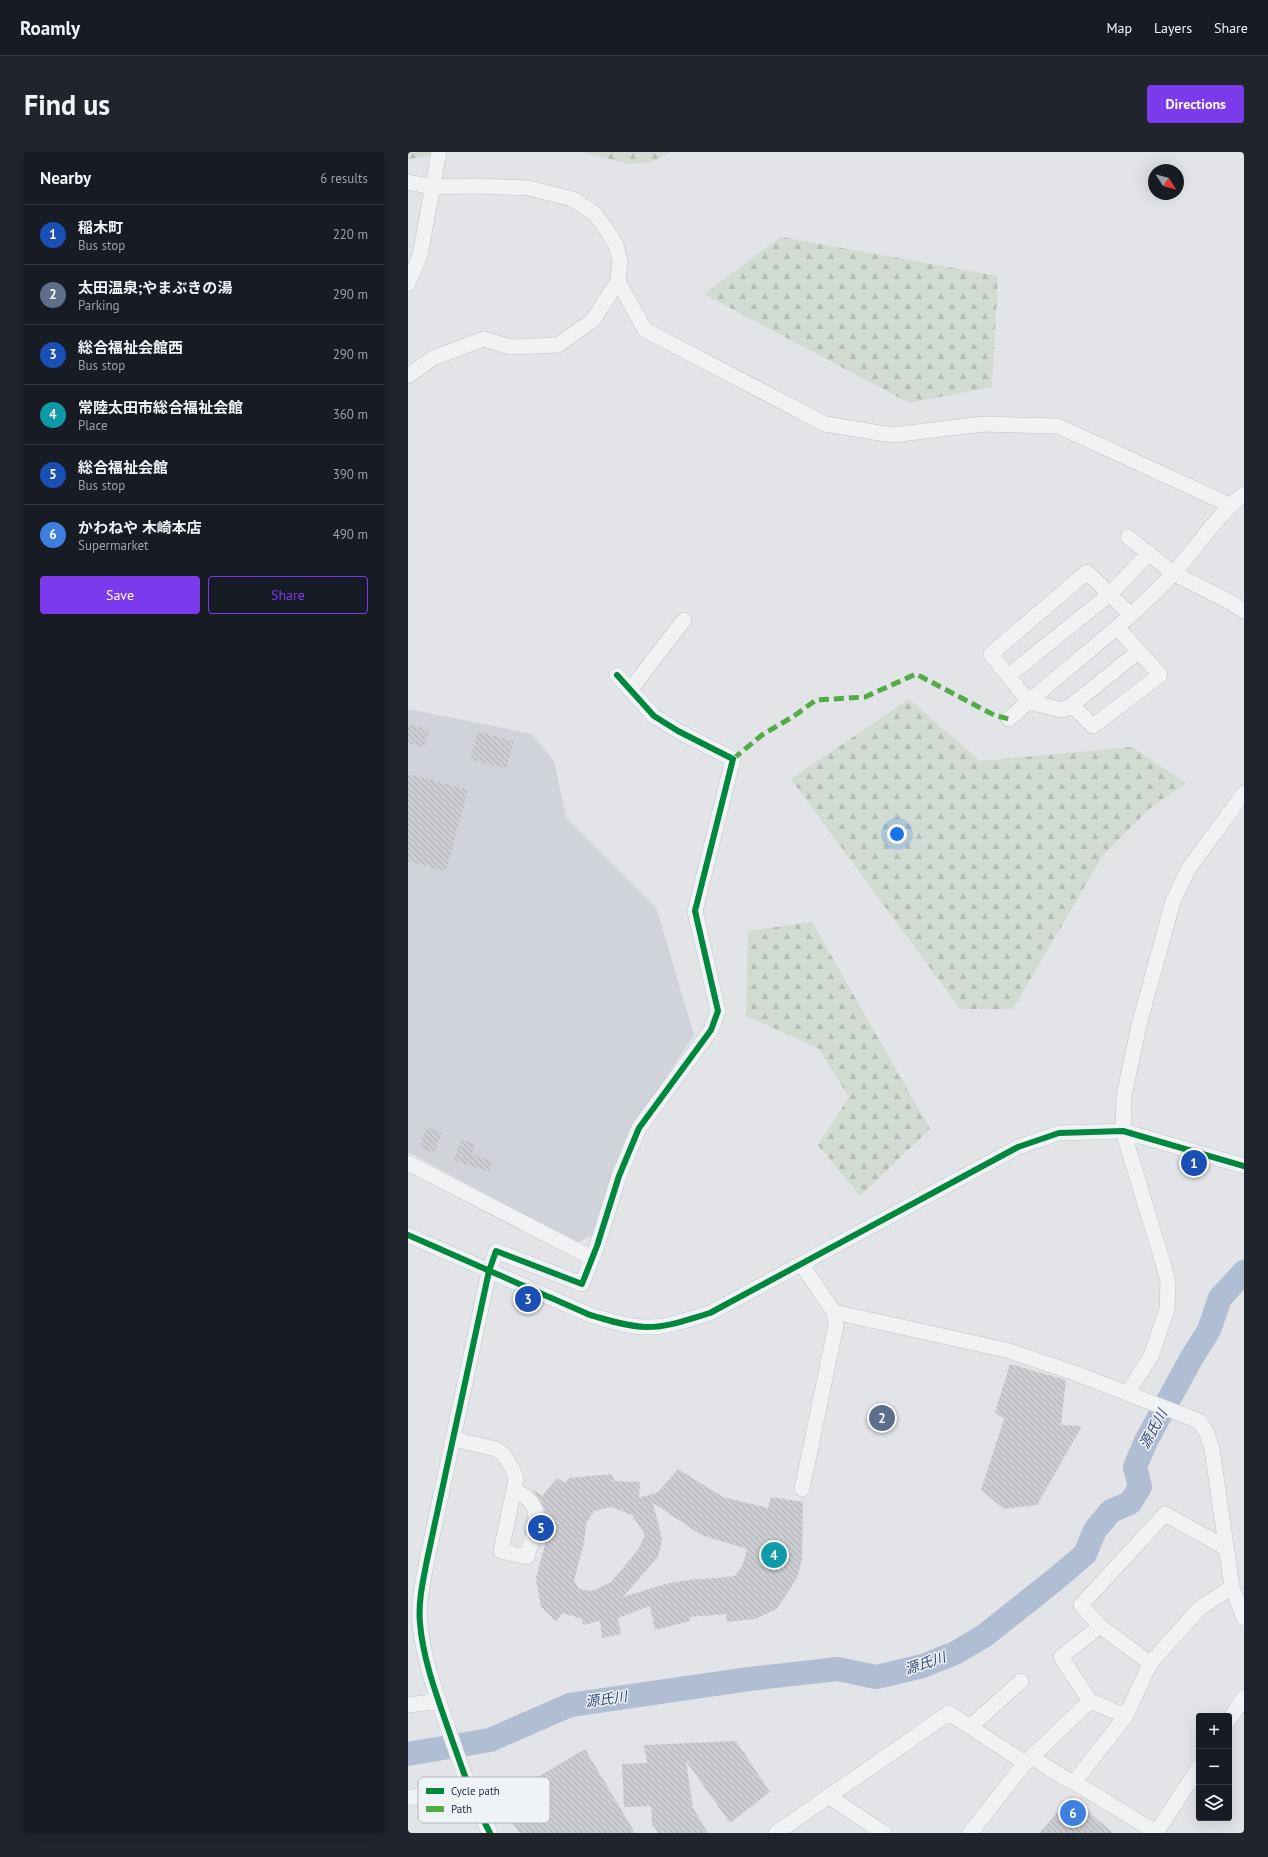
<!DOCTYPE html>
<html lang="en">
<head>
<meta charset="utf-8">
<style>
  body { margin:0; font-family:"PT Sans","Noto Sans JP",sans-serif; background:#20242c; color:#f1f3f6 }
  .controls { position:absolute; right:12px; bottom:12px; display:grid; overflow:hidden; border-radius:4px; box-shadow:0 4px 16px #0002 }
  .controls button { width:36px; height:36px; display:grid; place-items:center; padding:0; border:0; border-bottom:1px solid #363941; background:#171b24; color:#f1f3f6; font:20px sans-serif }
  .compass { position:absolute; left:740px; top:12px; width:36px; height:36px; border-radius:50%; background:#171b24; box-shadow:0 4px 16px #0002; rotate:126deg }
  .you { position:absolute; left:489px; top:682px; width:14px; height:14px; margin:-10px; border:3px solid #fff; border-radius:50%; background:#1a73e8; box-shadow:0 0 0 6px #1a73e833 }
  .badge { display:grid; place-items:center; width:26px; height:26px; border-radius:50%; background:#7c3aed; color:#fff; font-size:13px; font-weight:700 }
  .pin { position:absolute; translate:-50% -50%; border:2px solid #fff; box-shadow:0 1px 4px #0006 }
  .list { margin:0; padding:0; list-style:none }
  h2 { display:flex; justify-content:space-between; align-items:center; height:52px; margin:0; padding:0 16px; font-size:17px }
  h2 small { font-size:13px; font-weight:400; color:#9ea1a6 }
  .list li { display:grid; grid-template-columns:26px 1fr auto; gap:12px; align-items:center; box-sizing:border-box; height:60px; padding:0 16px; border-top:1px solid #363941 }
  .list b { display:block; font-size:15px; white-space:nowrap }
  .list p { margin:0; font-size:13px; white-space:nowrap; color:#9ea1a6 }
  .list em { font-size:13px; font-style:normal; color:#9ea1a6 }
  .actions { display:flex; gap:8px; padding:12px 16px }
  .actions a { flex:1; padding:9px 0; border:1px solid #7c3aed; border-radius:4px; text-align:center; font-size:14px; color:#7c3aed }
  .actions .main { background:#7c3aed; color:#fff }
  .icon { flex:none; width:22px; height:22px; fill:none; stroke:currentColor; stroke-width:2; stroke-linecap:round; stroke-linejoin:round }
  .map { position:relative; flex:none; width:836px; height:1681px; overflow:hidden; border-radius:4px }
  header { display:flex; align-items:center; gap:24px; box-sizing:border-box; height:56px; padding:0 20px; background:#171b24; border-bottom:1px solid #363941 }
  header strong { font-size:19px }
  nav { display:flex; gap:22px; margin-inline-start:auto; font-size:14px }
  .intro { display:flex; align-items:center; justify-content:space-between; box-sizing:border-box; height:96px; padding:0 24px }
  h1 { margin:0; font-size:28px }
  .button { padding:10px 18px; border-radius:4px; background:#7c3aed; color:#fff; font-size:14px; font-weight:700 }
  main { display:flex; gap:24px; padding:0 24px }
  aside { flex:1; background:#171b24; border-radius:4px; box-shadow:0 4px 16px #0002 }
  .map>svg:first-child { display:block }
  .built { fill:#d0d3da }
  .forest { fill:url(#forest-firs) }
  .lines { fill:none; stroke-linecap:round; stroke-linejoin:round }
  .river { stroke:#b0bed3; stroke-width:24 }
  .building { fill:url(#building-back-hatch); fill-rule:evenodd }
  .minor-casing { stroke:#c0c2c5; stroke-width:16 }
  .minor { stroke:#f1f2f4; stroke-width:15 }
  .quiet { stroke:#53ab46; stroke-width:5; stroke-dasharray:10 5; stroke-linecap:butt }
  .cycleway-casing { stroke:#eff2f7; stroke-width:8 }
  .cycleway { stroke:#00873e; stroke-width:6 }
  .labels { text-anchor:middle; dominant-baseline:central; stroke-width:3; stroke-linejoin:round; paint-order:stroke }
  .water-label { font-size:14px; font-style:italic; fill:#314b76; stroke:#eff2f7 }
  .key { fill:#eff2f7; stroke:#b3b8c0; stroke-width:1 }
  .key-label { font-size:11px; fill:#282f41 }
</style>
</head>
<body>
<header>
<strong>Roamly</strong>
<nav><a>Map</a><a>Layers</a><a>Share</a></nav>
</header>
<div class="intro"><h1>Find us</h1><a class="button">Directions</a></div>
<main>
<aside>
<h2>Nearby<small>6 results</small></h2>
<ul class="list">
<li><span class="badge" style="background:#1a4fb4">1</span><div><b>稲木町</b><p>Bus stop</p></div><em>220 m</em></li>
<li><span class="badge" style="background:#5c6f8a">2</span><div><b>太田温泉;やまぶきの湯</b><p>Parking</p></div><em>290 m</em></li>
<li><span class="badge" style="background:#1a4fb4">3</span><div><b>総合福祉会館西</b><p>Bus stop</p></div><em>290 m</em></li>
<li><span class="badge" style="background:#0f9aa8">4</span><div><b>常陸太田市総合福祉会館</b><p>Place</p></div><em>360 m</em></li>
<li><span class="badge" style="background:#1a4fb4">5</span><div><b>総合福祉会館</b><p>Bus stop</p></div><em>390 m</em></li>
<li><span class="badge" style="background:#3f7fe0">6</span><div><b>かわねや 木崎本店</b><p>Supermarket</p></div><em>490 m</em></li>
</ul>
<div class="actions"><a class="main">Save</a><a>Share</a></div>
</aside>
<div class="map">
<svg width="836" height="1681" viewBox="0 0 836 1681">
  <defs>
    <pattern id="forest-firs" width="22" height="20" patternUnits="userSpaceOnUse"><rect width="22" height="20" fill="#d2dbd2"/><path d="M5 1l3.5 6h-7zM16 11l3.5 6h-7z" fill="#b4bcb6"/></pattern>
    <pattern id="building-back-hatch" width="6" height="6" patternUnits="userSpaceOnUse"><rect width="6" height="6" fill="#cccdd1"/><path d="M-1 5l2 2M0 0l6 6M5-1l2 2" fill="none" stroke="#afb0b5"/></pattern>
  </defs>
  <rect width="100%" height="100%" fill="#e2e4e7"/>
  <!-- built -->
  <path class="built" d="M0,557L124,582L146,609L158,665L248,755L286,883L222,980L186,1082L169,1091L0,1000Z"/>
  <!-- forest -->
  <path class="forest" d="M0,0H22V4L0,7Z
    M174,0H262L260,2L242,10L221,12Z
    M373,85L590,124L584,235L501,251L296,142Z
    M501,547L572,609L724,595L778,631L741,657L695,703L605,857H552L383,627Z
    M404,770L522,977L452,1044L410,993L441,945L410,896L338,864L340,779Z"/>
  <g class="lines">
    <!-- river -->
    <path class="river" d="M0,1602L82,1588L162,1553L341,1527L430,1517L468,1525L515,1514L547,1501L576,1484L649,1426L677,1402L687,1378L703,1359L722,1351L732,1335L727,1315L738,1289L783,1207L801,1178L812,1146L836,1120"/>
  </g>
  <!-- building -->
  <path class="building" d="M0,572L21,578L16,596L0,591Z
    M70,579L106,590L98,617L62,607Z
    M0,622L60,638L38,719L0,709Z
    M19,975L34,981L26,1001L11,995Z
    M53,987L67,992L64,1002L85,1010L81,1020L46,1008Z
    M602,1212L658,1228L653,1273L674,1274L629,1353L596,1357L573,1338L596,1267L587,1260Z
    M270,1317L315,1345L360,1356L363,1345L395,1350L394,1407L389,1426L369,1457L347,1467L319,1470L318,1462L282,1465V1469L247,1478L242,1454L210,1466L213,1482L194,1486L192,1469L175,1473L174,1467L155,1461L148,1469L133,1455L128,1426L141,1377L136,1376L137,1362L135,1354L124,1337L134,1344L149,1326L157,1331L161,1326L204,1322L206,1329L232,1330L231,1346L250,1340ZM245,1351L293,1383L339,1397L334,1415L326,1424L310,1426L288,1427L261,1431L215,1445L250,1405L254,1387ZM203,1355L224,1363L237,1383L230,1398L203,1430L184,1439L171,1437L166,1429L176,1391L178,1372L186,1359Z
    M328,1589L362,1640L322,1671L278,1609L285,1656L300,1681H250L244,1672L243,1654L216,1655L214,1612L239,1611L236,1593Z
    M177,1597L227,1681H111L91,1648Z
    M663,1645L705,1681H631Z"/>
  <g class="lines">
    <!-- minor casing -->
    <g class="minor-casing">
      <path id="minor" d="M0,30L25,35L66,34L121,36L165,47L187,62L196,74L208,93L212,109L210,129L185,168L150,193L103,195L76,187L25,206L0,224
        M210,129L237,178L417,272L484,283L575,272L650,274L822,353
        M0,132L12,103L31,0
        M720,385L765,421L822,450L836,459
        M709,475L752,523L685,574L664,553L654,558L621,550L583,502L679,420L723,463
        M600,524L702,442L741,401
        M222,538L276,468
        M664,553L731,499
        M601,567C655,518 715,475 765,422C789,395 808,364 836,342
        M0,1011L184,1106
        M0,1083L182,1163C200,1168 220,1175 239,1175C261,1175 282,1167 302,1161L610,995L651,981L715,979L836,1014
        M394,1113L426,1160L428,1173L394,1337
        M426,1160L598,1198L664,1220L791,1269L798,1279L804,1297L824,1435L836,1466
        M720,1240L743,1204L759,1157L760,1130L754,1108L715,979L716,944L731,873L765,749L781,716L836,641
        M45,1287L88,1297L95,1302L104,1316L108,1326L106,1337L93,1399L119,1405C123,1389 134,1364 123,1350C119,1345 111,1341 106,1337
        M692,1474L673,1453L757,1362L818,1396
        M682,1549L653,1505L692,1474L743,1512
        M0,1553L31,1549
        M821,1568L836,1545
        M562,1575L613,1529
        M623,1605L660,1628L666,1630
        M420,1644L476,1681
        M0,1646L60,1635
        M82,1681C65,1649 54,1616 42,1582C30,1547 15,1509 12,1471C10,1450 15,1429 19,1408L81,1119L88,1099L174,1132L189,1094L211,1024L231,976L303,878L310,859L287,759L325,607L270,579L246,564L209,523
        M368,1681L541,1561L617,1611
        M562,1681L617,1611L682,1549L718,1564
        M748,1681L791,1615
        M749,1681L666,1630L718,1564L740,1516L746,1507L792,1456L824,1435"/>
    </g>
    <!-- minor -->
    <use href="#minor" class="minor"/>
    <!-- quiet -->
    <path class="quiet" d="M325,607L354,583L386,564L408,548L457,545L508,522L586,563L601,567"/>
    <!-- cycleway casing -->
    <g class="cycleway-casing">
      <path id="cycleway" d="M0,1083L182,1163C200,1168 220,1175 239,1175C261,1175 282,1167 302,1161L610,995L651,981L715,979L836,1014
        M82,1681C65,1649 54,1616 42,1582C30,1547 15,1509 12,1471C10,1450 15,1429 19,1408L81,1119L88,1099L174,1132L189,1094L211,1024L231,976L303,878L310,859L287,759L325,607L270,579L246,564L209,523"/>
    </g>
    <!-- cycleway -->
    <use href="#cycleway" class="cycleway"/>
  </g>
  <g class="labels">
    <!-- water labels -->
    <g class="water-label">
      <text transform="translate(745 1277) rotate(-62)">源氏川</text>
      <text transform="translate(517 1511) rotate(-18)">源氏川</text>
      <text transform="translate(198 1547) rotate(-8)">源氏川</text>
    </g>
  </g>
  <!-- legend -->
  <rect x="10" y="1625" width="132" height="46" rx="6" class="key"/>
  <rect x="18" y="1636" width="18" height="6" fill="#00873e"/>
  <rect x="18" y="1654" width="18" height="6" fill="#53ab46"/>
  <g class="key-label">
    <text x="43" y="1643">Cycle path</text>
    <text x="43" y="1661">Path</text>
  </g>
</svg>
<div class="controls">
<button>+</button>
<button>−</button>
<button><svg class="icon" aria-label="layers" viewBox="0 0 24 24"><path d="M12 4l9 5-9 5-9-5zM3 14l9 5 9-5"/></svg></button>
</div>
<svg class="compass" viewBox="-18 -18 36 36"><path d="M0-13l5 13h-10z" fill="#e53935"/><path d="M0 13l5-13h-10z" fill="#9ea1a6"/></svg>
<div class="you"></div>
<div class="pin badge" style="left:786px;top:1011px;background:#1a4fb4">1</div>
<div class="pin badge" style="left:474px;top:1266px;background:#5c6f8a">2</div>
<div class="pin badge" style="left:120px;top:1147px;background:#1a4fb4">3</div>
<div class="pin badge" style="left:366px;top:1403px;background:#0f9aa8">4</div>
<div class="pin badge" style="left:133px;top:1376px;background:#1a4fb4">5</div>
<div class="pin badge" style="left:665px;top:1661px;background:#3f7fe0">6</div>
</div>
</main>
</body>
</html>
